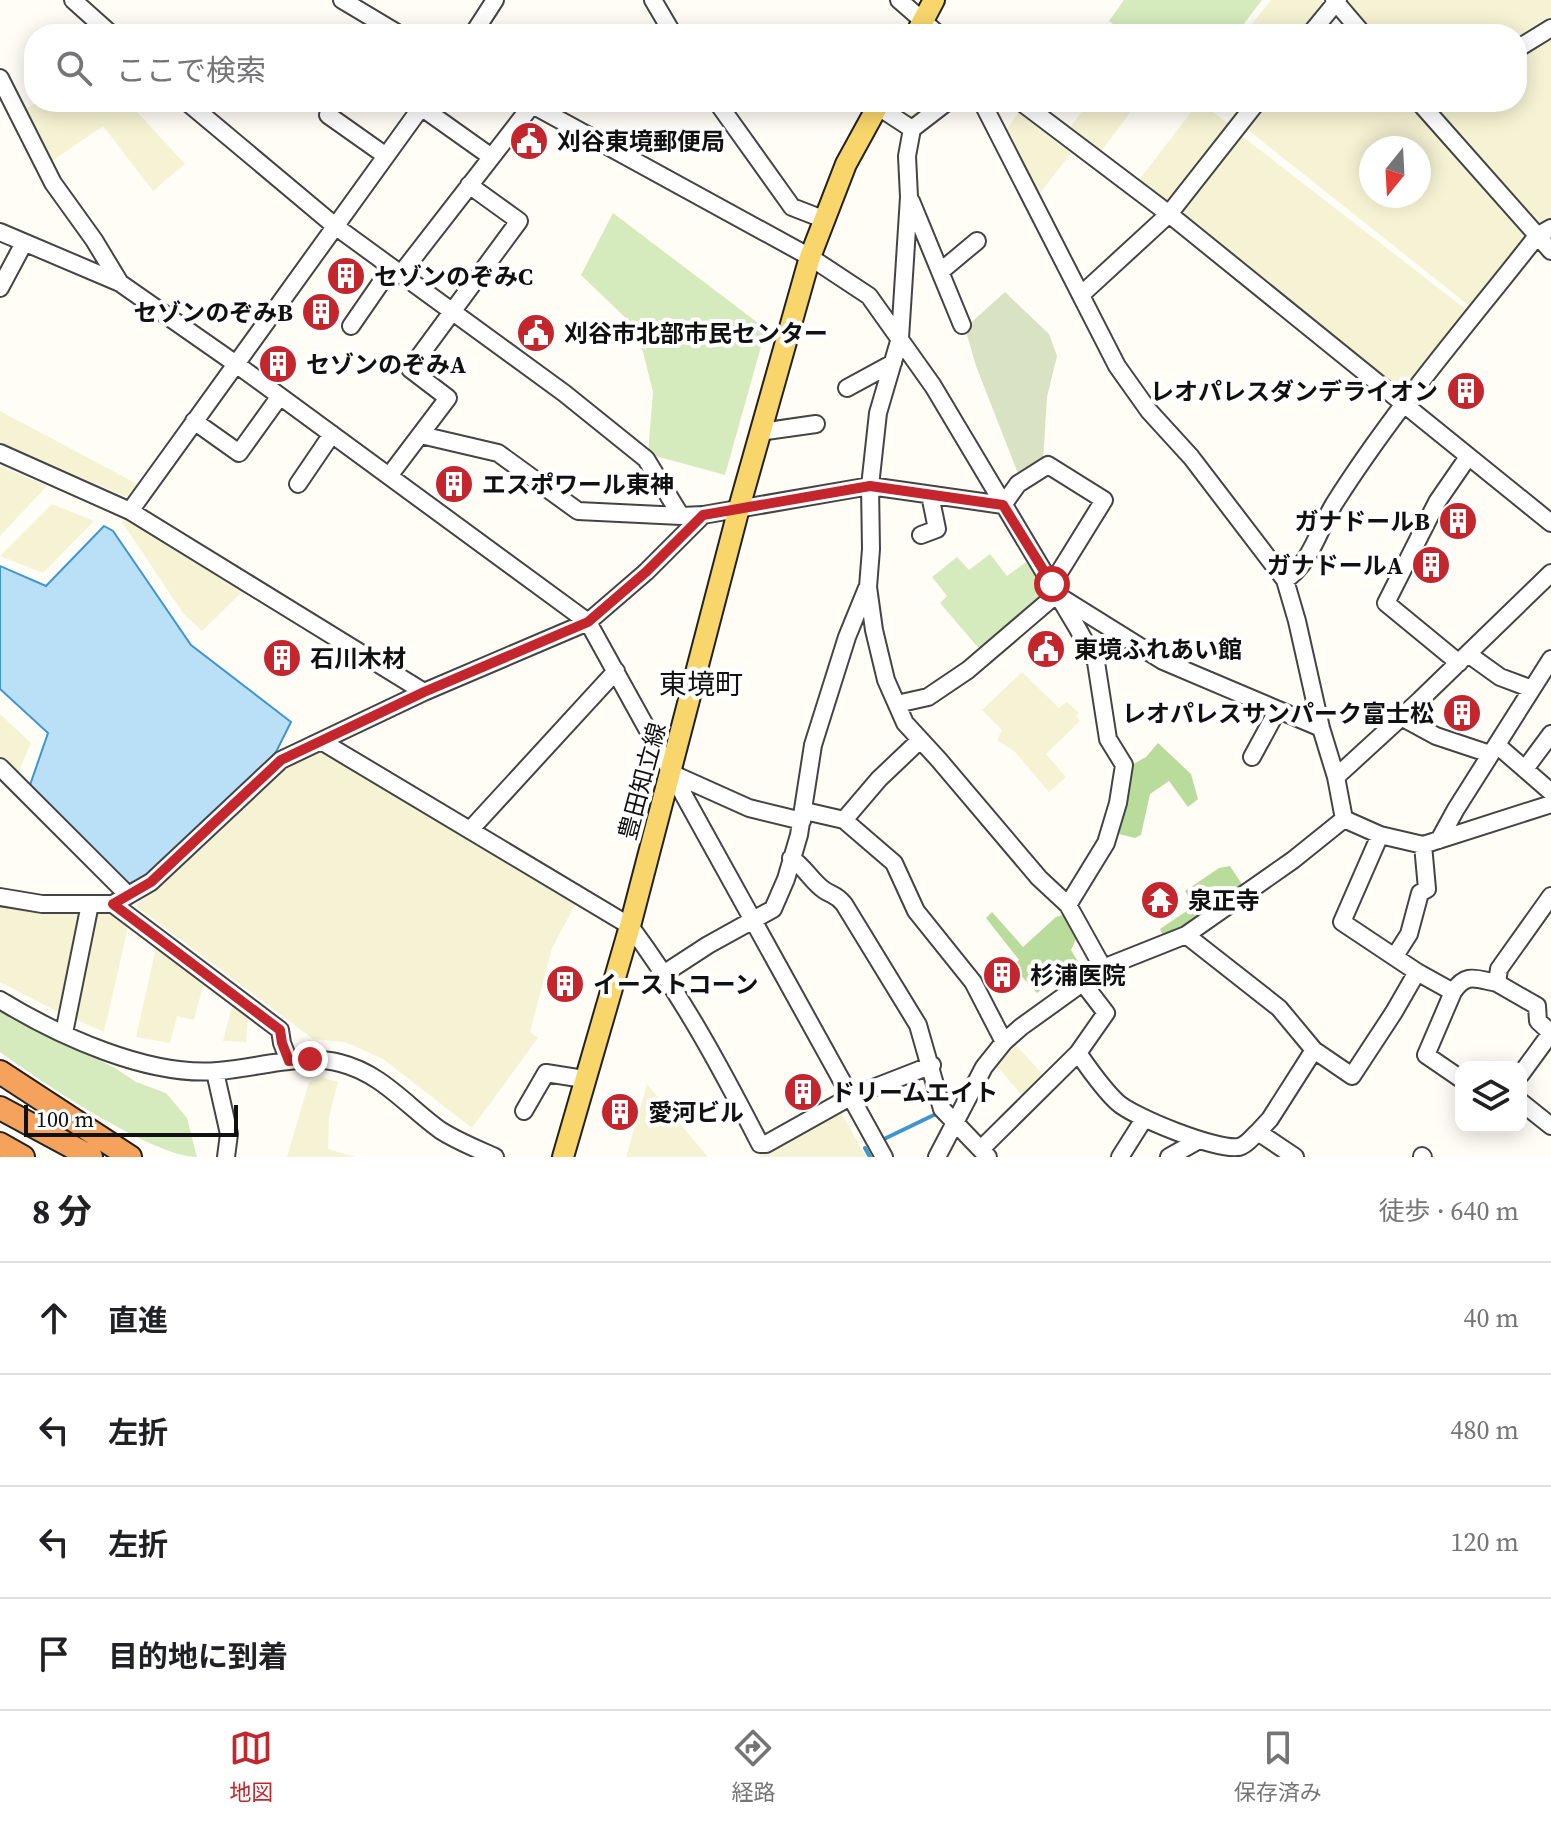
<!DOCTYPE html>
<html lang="ja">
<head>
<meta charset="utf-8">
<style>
  body { margin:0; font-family:"Source Serif 4","Noto Sans JP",serif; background:#f2f2f2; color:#202124 }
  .controls { position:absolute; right:24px; bottom:24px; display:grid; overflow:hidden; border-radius:16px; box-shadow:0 4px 20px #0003 }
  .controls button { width:72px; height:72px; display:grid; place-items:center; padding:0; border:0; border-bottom:2px solid #e0e0e0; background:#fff; color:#202124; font:40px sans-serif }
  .compass { position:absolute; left:1359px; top:136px; width:72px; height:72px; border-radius:50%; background:#fff; box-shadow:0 4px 20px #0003; rotate:198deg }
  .scale { position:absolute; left:24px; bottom:20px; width:214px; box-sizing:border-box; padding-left:8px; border:4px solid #111; border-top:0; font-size:22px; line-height:28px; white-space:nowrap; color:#111; -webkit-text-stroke:6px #fff; paint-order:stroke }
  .stop { position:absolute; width:24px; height:24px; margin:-18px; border:6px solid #c4262e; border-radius:50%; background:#fff }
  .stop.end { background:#c4262e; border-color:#fff; box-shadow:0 2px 8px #0008 }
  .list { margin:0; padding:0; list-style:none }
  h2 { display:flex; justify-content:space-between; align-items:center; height:104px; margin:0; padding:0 32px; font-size:34px }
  h2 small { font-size:26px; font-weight:400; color:#757577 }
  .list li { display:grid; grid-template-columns:52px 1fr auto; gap:24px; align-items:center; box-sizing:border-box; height:112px; padding:0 32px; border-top:2px solid #e0e0e0 }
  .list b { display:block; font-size:30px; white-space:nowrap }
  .list em { font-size:26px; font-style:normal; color:#757577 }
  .icon { flex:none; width:44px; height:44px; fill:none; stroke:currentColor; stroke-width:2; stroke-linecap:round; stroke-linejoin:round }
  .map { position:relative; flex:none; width:1551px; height:1157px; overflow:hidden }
  .search { position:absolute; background:#fff; box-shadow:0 4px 20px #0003; left:24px; right:24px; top:24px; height:88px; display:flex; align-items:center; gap:20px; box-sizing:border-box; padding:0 28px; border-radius:32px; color:#757577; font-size:30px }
  .sheet { height:552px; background:#fff }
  nav { display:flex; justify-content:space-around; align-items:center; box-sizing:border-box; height:112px; border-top:2px solid #e0e0e0; background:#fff; font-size:22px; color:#757577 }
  nav a { display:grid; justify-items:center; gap:4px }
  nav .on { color:#c4262e }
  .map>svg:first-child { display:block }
  .farmland { fill:#f6f3d4; fill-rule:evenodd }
  .green { fill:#d5ebbd }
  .forest { fill:#b9dc9c }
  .cemetery { fill:#d9e3c4 }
  .water { fill:#b9e0f7; stroke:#3f96cf; stroke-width:2 }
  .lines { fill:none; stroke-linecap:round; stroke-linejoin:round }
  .stream { stroke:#3f96cf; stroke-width:4 }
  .minor-casing { stroke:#444; stroke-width:20 }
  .major-casing { stroke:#222; stroke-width:24 }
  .highway-casing { stroke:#222; stroke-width:26 }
  .minor { stroke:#fff; stroke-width:16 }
  .major { stroke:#f9d66b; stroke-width:20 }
  .highway { stroke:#f5a25d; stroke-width:22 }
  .route { stroke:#c4262e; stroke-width:10 }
  .labels { text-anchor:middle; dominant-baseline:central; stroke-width:8; stroke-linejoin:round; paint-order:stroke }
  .poi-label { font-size:24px; font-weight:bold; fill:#111; stroke:#fff; text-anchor:start }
  .street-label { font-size:24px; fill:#111; stroke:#fff }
  .quarter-label { font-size:28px; fill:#111; stroke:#fff }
</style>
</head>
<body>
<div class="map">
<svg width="1551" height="1157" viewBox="0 0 1551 1157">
  <rect width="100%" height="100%" fill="#fffdf5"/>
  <!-- farmland -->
  <path class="farmland" d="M1271,0H1321L1323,2L1298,34H1244Z
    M1345,0H1551V20L1517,41V34H1368L1341,2Z
    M1551,34V222L1539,229L1432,108L1442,102H1517V55Z
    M37,102H98L105,110L114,102H128L185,164L153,191L103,126L49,163L22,111Z
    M1089,102H1138L1100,153L1069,129Z
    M1199,102L1228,123L1164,206L1136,184Z
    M1262,102H1409L1528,237L1472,308L1243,126ZM1371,148H1419V196H1371Z
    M1018,113L1071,153L1034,201L1001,137Z
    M1238,133L1468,311L1403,394L1176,213Z
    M0,411L139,485L129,498L0,443Z
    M0,466L47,486L0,536Z
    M52,504L94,521L43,573L0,556Z
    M129,514L246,588L202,631L183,613L122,522Z
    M1022,672L1059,708L1067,702L1079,713L1076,716L1080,721L1046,754L1066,777L1049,792L1014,751L997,740L1002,730L982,710Z
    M0,714L31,743L17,775L0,759Z
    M321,748L576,903L552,948L530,1032L538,1038L472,1128L383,1059L345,1042L313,1039L136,906L284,765Z
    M0,903L83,910L60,1013L0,982Z
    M94,907L129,923L104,1032L70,1017Z
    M157,943L205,978L194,1020L177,1016L170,1043L136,1037Z
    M233,1002L248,1014L246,1042L223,1041Z
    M1014,1043L1048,1080L1027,1101L994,1063Z
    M322,1077L338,1082L329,1117L328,1149L356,1157H287L309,1082Z
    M647,1084L708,1157H626Z
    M839,1109L866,1157H759L761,1152Z"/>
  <!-- green -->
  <path class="green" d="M1124,0H1262L1236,34H1127L1109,21Z
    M613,213L766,329L725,475L648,454L653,392L643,352L631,323L581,275Z
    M990,554L1007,576L1026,562L1049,593L981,651L940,603L947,596L932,577L957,557L969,570Z
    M0,1010L115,1068L136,1082L166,1093L187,1118L197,1157C153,1157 38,1080 0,1052Z"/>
  <!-- forest -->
  <path class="forest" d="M1158,743L1191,774L1198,799L1188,807L1169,781L1150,794L1141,835L1135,838L1119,834L1115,829L1128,767L1146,757Z
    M1230,866L1245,889L1165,939L1160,929L1194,906L1185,891L1219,868Z
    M992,912L1023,947L1056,917L1066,914L1078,935L1071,950L1087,976L1075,984L1064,972L1037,993L1012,966L1019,960L986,918Z"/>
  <!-- cemetery -->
  <path class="cemetery" d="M1005,292L1049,334L1057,356L1047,397L1043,462L1019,476L976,366L965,328Z"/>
  <!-- water -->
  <path class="water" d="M104,526L113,531L191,645L291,722L276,752L254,778L145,877L125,886L29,788L48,733L0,689V566L46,586Z"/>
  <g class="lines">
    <!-- stream -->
    <path class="stream" d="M882,1140L938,1113
      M865,1148L870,1157"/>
    <!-- minor casing -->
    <g class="minor-casing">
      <path id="minor" d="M73,0L111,34
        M342,0L399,34
        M653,0L673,34
        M899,0L938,34
        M1334,0L1363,34
        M473,34L495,0
        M1310,34L1338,0
        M1517,49L1551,28
        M0,78L53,183L94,240L120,283
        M187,102L335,226L564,393L646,459L681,516L703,515L870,486L1003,505L1018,484L1048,465L1104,500L1052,584
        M527,102L810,257L869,296L933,386L1078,629L1096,662L1108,739L1124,765L1118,803L1106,843L1068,905
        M717,102L792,207L823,219
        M947,102L912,129L907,156L909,197L900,338L878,413L870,486L871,549L868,587L874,630L886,680L905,723L939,760L1039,878L1068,905L1103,968
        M1021,102L1169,214L1551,523
        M1419,102L1551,251
        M877,106L912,129
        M421,107L490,156
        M328,115L386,156
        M911,201L962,325
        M0,232L120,283L236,364L588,622L884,1157
        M941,271L977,241
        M400,275L532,105
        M0,288L24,243
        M1082,294L1169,214L1257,102
        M351,326L391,268
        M847,388L893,363
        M194,421L239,453L280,396
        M760,432L816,424
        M421,435L498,453L578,511L681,516
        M0,453L130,511L424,692
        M389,476L448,398L410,369L519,221L469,185
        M298,484L332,434
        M130,511L425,102
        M921,535L937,529L930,495
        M1285,580C1310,565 1319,529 1334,504C1394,409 1468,324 1537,236L1551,228
        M1062,598L1163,661L1321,728
        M1468,654L1500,677L1532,689
        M1459,663L1386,603L1437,502L1468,457
        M897,704L928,697L968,670L1058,593
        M1401,717L1436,736L1490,754
        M321,741L630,926C682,996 720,1066 760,1144H766L850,1097L932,1065
        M1497,745L1551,792
        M1252,757L1277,711
        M0,767L128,895
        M1525,769L1551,734
        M671,773L749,808L802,821
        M1336,777L1420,700L1551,573
        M805,811L844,820L894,863L916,911L973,982L1004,1042
        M1344,819L1380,835L1423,845L1551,804
        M844,820L879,779L920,740
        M470,830L616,671
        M1380,835L1342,922L1417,972
        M1439,840L1456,809L1551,659
        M791,858C804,866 812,882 824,890C833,896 836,894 844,904L918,1025L942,1109L988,1157
        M0,897L42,904H113L151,882L281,760L424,692L588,622L646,572L703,515
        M113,904L280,1030L282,1043L289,1061
        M1186,935L1279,1008L1314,1050L1352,1076L1394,1012L1417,972L1453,992C1466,972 1476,979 1497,983L1499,969L1551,896
        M1395,956L1409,934L1420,893L1427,889L1423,845
        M665,973L708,945L773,909L786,879L799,835L813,745L847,637L867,588
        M1497,983L1537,1006L1538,1021L1551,1033L1521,1074
        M1453,992L1426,1055L1461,1079
        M0,1000C59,1036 148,1077 218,1071C258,1068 300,1053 340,1063C381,1073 407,1106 440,1130C457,1141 477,1149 495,1157
        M64,1033L90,904
        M1078,1053C1090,1070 1102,1088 1117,1102C1133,1117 1218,1151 1239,1147C1247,1145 1252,1137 1258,1132
        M215,1072L229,1134L226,1157
        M1521,1102L1551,1126
        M524,1111L546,1073L584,1079
        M981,1149L1078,1053L1106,1013L1083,983
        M1422,1156L1423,1157
        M937,1157L984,1067L1004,1042L1021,1027L1103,968L1186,935L1293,860L1344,819L1336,777L1321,728L1297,621L1285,580L1191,457L1149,411L1117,366L982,102
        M1120,1157L1144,1119
        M1169,1157L1199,1140
        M1295,1157L1258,1132L1270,1119L1314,1050"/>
    </g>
    <!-- major casing -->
    <g class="major-casing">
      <path id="major" d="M916,34L934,0
        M563,1157L630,926L739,508L810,257L846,164L880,102"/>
    </g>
    <!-- highway casing -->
    <g class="highway-casing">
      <path id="highway" d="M0,1072L130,1157
        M0,1108L91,1157
        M0,1144L23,1157"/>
    </g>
    <!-- minor -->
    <use href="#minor" class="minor"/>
    <!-- major -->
    <use href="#major" class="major"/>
    <!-- highway -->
    <use href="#highway" class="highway"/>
  </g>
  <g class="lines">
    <!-- route -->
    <path class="route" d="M310,1059L289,1061L282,1043L280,1030L113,904L151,882L281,760L424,692L588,622L646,572L703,515L870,486L1003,505L1052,584"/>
  </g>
  <!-- icons -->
  <defs>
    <g id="civic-disc" transform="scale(2)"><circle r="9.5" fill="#c4262e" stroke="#fff"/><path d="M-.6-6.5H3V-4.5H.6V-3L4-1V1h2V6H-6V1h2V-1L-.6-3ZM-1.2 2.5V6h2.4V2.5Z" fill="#fff"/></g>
    <g id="building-disc" transform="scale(2)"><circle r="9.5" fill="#c4262e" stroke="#fff"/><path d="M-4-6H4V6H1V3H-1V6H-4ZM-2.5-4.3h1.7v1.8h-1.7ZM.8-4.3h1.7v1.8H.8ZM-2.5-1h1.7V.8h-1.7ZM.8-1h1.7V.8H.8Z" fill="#fff"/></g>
    <g id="temple-disc" transform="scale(2)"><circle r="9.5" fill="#c4262e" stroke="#fff"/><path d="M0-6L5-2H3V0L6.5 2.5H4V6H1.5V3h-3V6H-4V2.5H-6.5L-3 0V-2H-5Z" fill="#fff"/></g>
  </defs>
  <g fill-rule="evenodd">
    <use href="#civic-disc" x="529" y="141"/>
    <use href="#building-disc" x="346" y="276"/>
    <use href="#building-disc" x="321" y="312"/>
    <use href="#civic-disc" x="536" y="333"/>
    <use href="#building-disc" x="278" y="364"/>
    <use href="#building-disc" x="1466" y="391"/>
    <use href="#building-disc" x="454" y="484"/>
    <use href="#building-disc" x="1458" y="521"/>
    <use href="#building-disc" x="1431" y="565"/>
    <use href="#civic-disc" x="1046" y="649"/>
    <use href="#building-disc" x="282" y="658"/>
    <use href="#building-disc" x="1462" y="713"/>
    <use href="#temple-disc" x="1160" y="900"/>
    <use href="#building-disc" x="1002" y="975"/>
    <use href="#building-disc" x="565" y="984"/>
    <use href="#building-disc" x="803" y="1092"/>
    <use href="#building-disc" x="620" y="1112"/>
  </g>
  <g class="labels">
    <!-- poi labels -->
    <g class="poi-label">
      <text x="557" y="141">刈谷東境郵便局</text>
      <text x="374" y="276">セゾンのぞみC</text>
      <text x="293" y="312" text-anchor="end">セゾンのぞみB</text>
      <text x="564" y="333">刈谷市北部市民センター</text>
      <text x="306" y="364">セゾンのぞみA</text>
      <text x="1438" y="391" text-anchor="end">レオパレスダンデライオン</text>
      <text x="482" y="484">エスポワール東神</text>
      <text x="1430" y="521" text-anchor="end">ガナドールB</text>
      <text x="1403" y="565" text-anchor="end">ガナドールA</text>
      <text x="1074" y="649">東境ふれあい館</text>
      <text x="310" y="658">石川木材</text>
      <text x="1434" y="713" text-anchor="end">レオパレスサンパーク富士松</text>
      <text x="1188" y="900">泉正寺</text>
      <text x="1030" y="975">杉浦医院</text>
      <text x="593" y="984">イーストコーン</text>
      <text x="831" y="1092">ドリームエイト</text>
      <text x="648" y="1112">愛河ビル</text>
    </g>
    <!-- street labels -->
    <g class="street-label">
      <text transform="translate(642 781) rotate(-75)">豊田知立線</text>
    </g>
    <!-- quarter labels -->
    <g class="quarter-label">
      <text x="701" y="684">東境町</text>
    </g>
  </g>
</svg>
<div class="controls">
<button><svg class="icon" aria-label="layers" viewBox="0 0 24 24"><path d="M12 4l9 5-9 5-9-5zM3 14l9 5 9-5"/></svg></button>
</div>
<svg class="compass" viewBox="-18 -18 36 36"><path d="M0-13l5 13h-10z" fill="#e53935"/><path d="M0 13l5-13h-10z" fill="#757577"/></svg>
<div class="scale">100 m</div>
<div class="stop" style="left:1052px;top:584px"></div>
<div class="stop end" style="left:310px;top:1059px"></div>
<div class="search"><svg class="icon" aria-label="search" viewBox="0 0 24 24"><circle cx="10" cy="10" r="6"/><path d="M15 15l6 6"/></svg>ここで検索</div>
</div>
<section class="sheet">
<h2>8 分<small>徒歩 · 640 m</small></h2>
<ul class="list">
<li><svg class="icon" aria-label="ahead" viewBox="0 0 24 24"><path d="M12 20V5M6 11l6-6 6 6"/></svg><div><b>直進</b></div><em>40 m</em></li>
<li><svg class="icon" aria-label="left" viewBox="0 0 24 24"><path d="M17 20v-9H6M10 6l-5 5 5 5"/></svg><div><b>左折</b></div><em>480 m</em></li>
<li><svg class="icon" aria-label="left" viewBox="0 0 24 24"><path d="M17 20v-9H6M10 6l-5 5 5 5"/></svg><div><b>左折</b></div><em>120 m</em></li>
<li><svg class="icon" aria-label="arrive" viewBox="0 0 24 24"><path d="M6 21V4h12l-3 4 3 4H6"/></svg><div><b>目的地に到着</b></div></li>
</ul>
</section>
<nav>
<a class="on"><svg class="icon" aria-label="map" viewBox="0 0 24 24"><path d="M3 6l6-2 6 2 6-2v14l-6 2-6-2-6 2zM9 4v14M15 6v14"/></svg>地図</a>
<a><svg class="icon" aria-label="directions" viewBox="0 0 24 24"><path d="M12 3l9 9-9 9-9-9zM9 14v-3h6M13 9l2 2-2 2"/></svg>経路</a>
<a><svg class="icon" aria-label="saved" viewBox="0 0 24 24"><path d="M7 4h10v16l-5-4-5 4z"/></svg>保存済み</a>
</nav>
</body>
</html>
